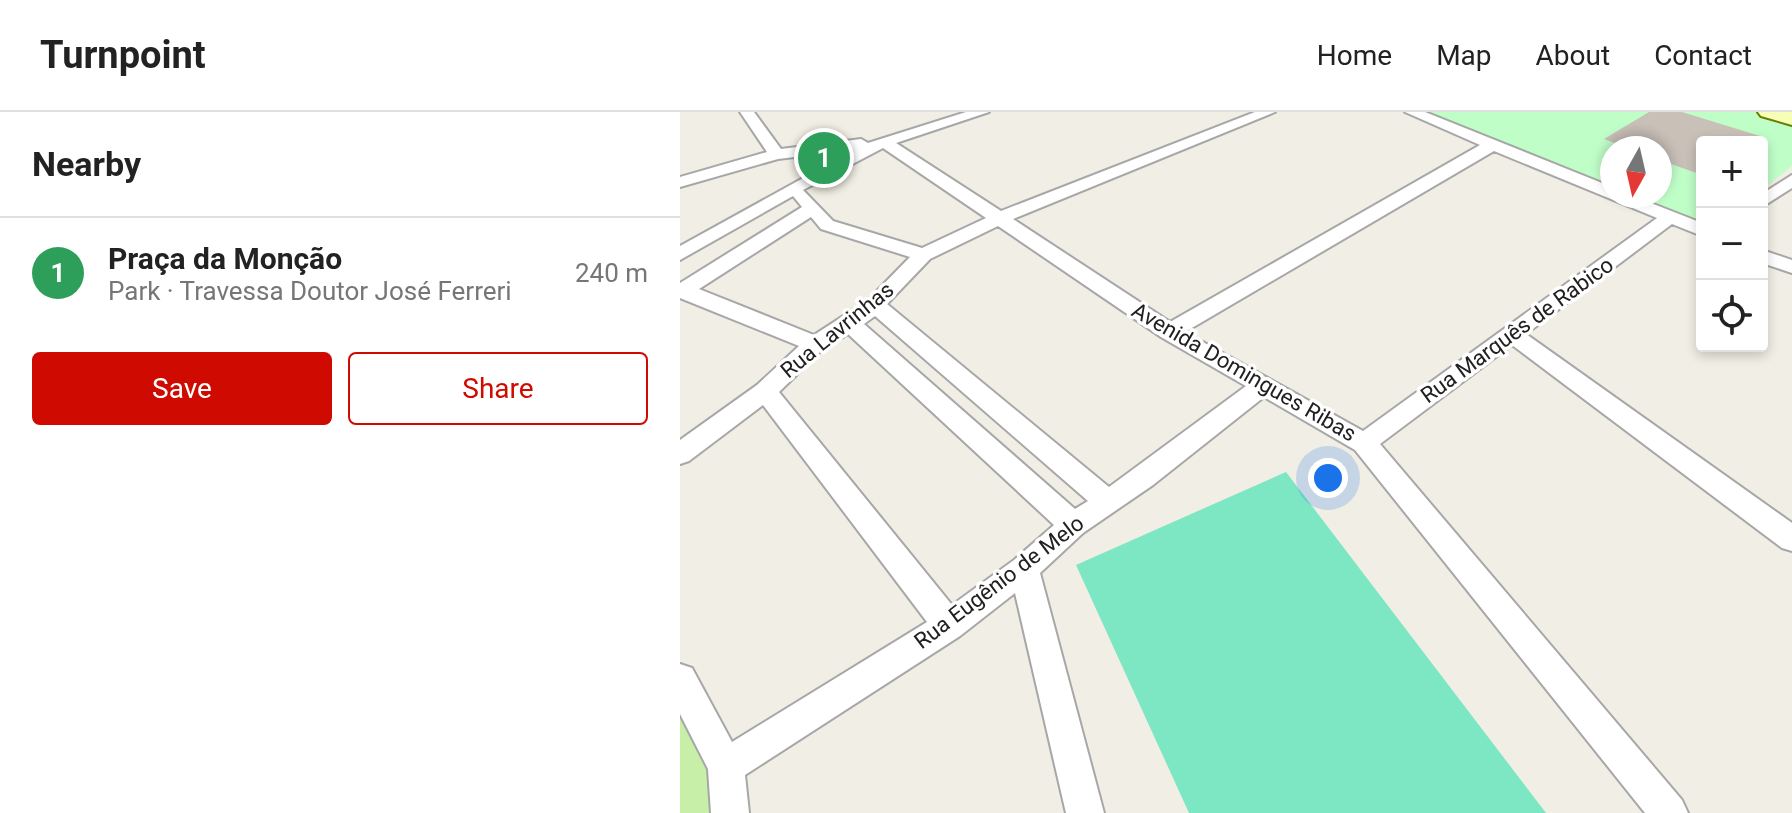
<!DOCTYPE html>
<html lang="en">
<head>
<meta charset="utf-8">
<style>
  body { margin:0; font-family:Roboto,sans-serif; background:#f6f6f6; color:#222 }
  .controls { position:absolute; right:24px; top:24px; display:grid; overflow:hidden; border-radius:8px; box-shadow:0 4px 12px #0003 }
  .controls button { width:72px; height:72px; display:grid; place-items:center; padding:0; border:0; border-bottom:2px solid #e0e0e0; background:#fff; color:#222; font:40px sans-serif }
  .compass { position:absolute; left:920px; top:24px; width:72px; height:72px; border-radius:50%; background:#fff; box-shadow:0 4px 12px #0003; rotate:188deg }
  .you { position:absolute; left:648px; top:366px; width:28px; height:28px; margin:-20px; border:6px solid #fff; border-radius:50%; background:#1a73e8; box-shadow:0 0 0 12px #1a73e833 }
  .badge { display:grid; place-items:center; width:52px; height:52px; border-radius:50%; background:#cf0a00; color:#fff; font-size:26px; font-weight:700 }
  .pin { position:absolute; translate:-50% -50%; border:4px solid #fff; box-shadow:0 2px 8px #0006 }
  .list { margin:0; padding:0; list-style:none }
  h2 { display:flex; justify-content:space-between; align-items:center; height:104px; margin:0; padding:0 32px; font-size:34px }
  h2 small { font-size:26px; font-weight:400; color:#767676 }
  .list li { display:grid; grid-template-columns:52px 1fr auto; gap:24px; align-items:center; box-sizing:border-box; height:112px; padding:0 32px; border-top:2px solid #e0e0e0 }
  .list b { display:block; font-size:30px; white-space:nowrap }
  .list p { margin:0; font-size:26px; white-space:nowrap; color:#767676 }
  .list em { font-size:26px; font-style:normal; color:#767676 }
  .actions { display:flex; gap:16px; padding:24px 32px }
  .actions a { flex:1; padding:18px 0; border:2px solid #cf0a00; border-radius:8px; text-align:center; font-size:28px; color:#cf0a00 }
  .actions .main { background:#cf0a00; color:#fff }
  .icon { flex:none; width:44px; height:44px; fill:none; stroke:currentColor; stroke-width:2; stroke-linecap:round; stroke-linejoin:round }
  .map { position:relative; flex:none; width:1112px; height:701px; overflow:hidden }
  header { display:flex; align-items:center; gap:48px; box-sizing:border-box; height:112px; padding:0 40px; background:#fff; border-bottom:2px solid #e0e0e0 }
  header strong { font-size:38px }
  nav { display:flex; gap:44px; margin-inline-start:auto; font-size:28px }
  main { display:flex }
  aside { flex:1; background:#fff }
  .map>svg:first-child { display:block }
  .grass { fill:#c7efa8 }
  .park { fill:#c0fec8 }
  .pitch { fill:#7de6c2 }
  .building { fill:#c9c0b8 }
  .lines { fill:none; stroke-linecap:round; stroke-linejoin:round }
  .street-casing { stroke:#a7a7a7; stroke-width:4 }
  .secondary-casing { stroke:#6a7d00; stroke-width:4 }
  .street { fill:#fff; fill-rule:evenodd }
  .secondary { fill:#f7feb6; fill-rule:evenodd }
  .labels { text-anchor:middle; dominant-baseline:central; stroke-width:7; stroke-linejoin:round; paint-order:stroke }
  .street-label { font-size:22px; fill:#202020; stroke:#fff }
</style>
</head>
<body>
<header>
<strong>Turnpoint</strong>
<nav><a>Home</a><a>Map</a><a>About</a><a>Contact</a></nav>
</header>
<main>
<aside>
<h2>Nearby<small></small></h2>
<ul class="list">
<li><span class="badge" style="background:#2e9e5b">1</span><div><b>Praça da Monção</b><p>Park · Travessa Doutor José Ferreri</p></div><em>240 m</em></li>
</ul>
<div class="actions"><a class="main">Save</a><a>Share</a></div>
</aside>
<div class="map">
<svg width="1112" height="701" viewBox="0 0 1112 701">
  <rect width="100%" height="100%" fill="#f1eee5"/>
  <!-- grass -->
  <path class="grass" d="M0,593L20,630L37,701H0Z"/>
  <!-- park -->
  <path class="park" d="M743,0H1076L1112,11V54L1082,78V30H1022V112L952,84H980V36H932V76Z"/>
  <!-- pitch -->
  <path class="pitch" d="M606,360L866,701H509L396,453Z"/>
  <!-- building -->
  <path class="building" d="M969,0H1002L1080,24L1072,30H1022V63L980,48V36H948L924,27Z"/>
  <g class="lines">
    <!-- street casing -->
    <g class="street-casing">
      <path id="street" d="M60,0H74L101,37L181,27L188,31L286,0H309L216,31L321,99L575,0H595L333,107L490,210L800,33L725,0H745L932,75V84H953L1022,111V124L992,112L846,222L1112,411V439L1102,436L832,233L700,332L1002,688L1008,701H965L675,338L584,285L473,373L403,421L360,461L424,701H386L335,481L280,524L65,663L69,701H31L28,657L0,602V552L12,556L52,630L247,510L83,293L9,349L0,352V328L77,273L119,234L0,186V171L122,95L113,84L0,148V134L174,38L98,47L0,75V65L87,40ZM203,36L306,106L242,136L153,109L123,78ZM814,39L977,106L683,319L505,220ZM131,105L141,117L230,145L188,188L134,223L19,177ZM318,114L481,225L566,274L429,375L207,192L250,147ZM195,204L408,389L395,397L184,212ZM168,222L374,413L334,448L272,493L99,280L143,237Z
        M1112,63V76L1082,95V82Z
        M1082,138L1112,148V161L1082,151Z"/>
    </g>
    <!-- secondary casing -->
    <g class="secondary-casing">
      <path id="secondary" d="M1078,0H1112V13L1081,4Z"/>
    </g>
    <!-- street -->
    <use href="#street" class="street"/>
    <!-- secondary -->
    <use href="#secondary" class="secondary"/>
  </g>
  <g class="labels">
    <!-- street labels -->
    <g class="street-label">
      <text transform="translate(157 218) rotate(-39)">Rua Lavrinhas</text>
      <text transform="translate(837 218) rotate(-36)">Rua Marquês de Rabico</text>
      <text transform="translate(564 260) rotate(30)">Avenida Domingues Ribas</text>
      <text transform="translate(319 470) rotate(-37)">Rua Eugênio de Melo</text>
    </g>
  </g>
</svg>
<div class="controls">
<button>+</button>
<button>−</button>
<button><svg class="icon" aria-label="locate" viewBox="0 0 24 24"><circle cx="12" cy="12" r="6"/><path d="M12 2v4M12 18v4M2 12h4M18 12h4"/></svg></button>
</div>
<svg class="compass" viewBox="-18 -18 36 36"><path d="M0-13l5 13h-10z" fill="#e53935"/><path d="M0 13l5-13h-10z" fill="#767676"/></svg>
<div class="you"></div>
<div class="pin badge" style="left:144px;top:46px;background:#2e9e5b">1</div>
</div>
</main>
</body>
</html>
